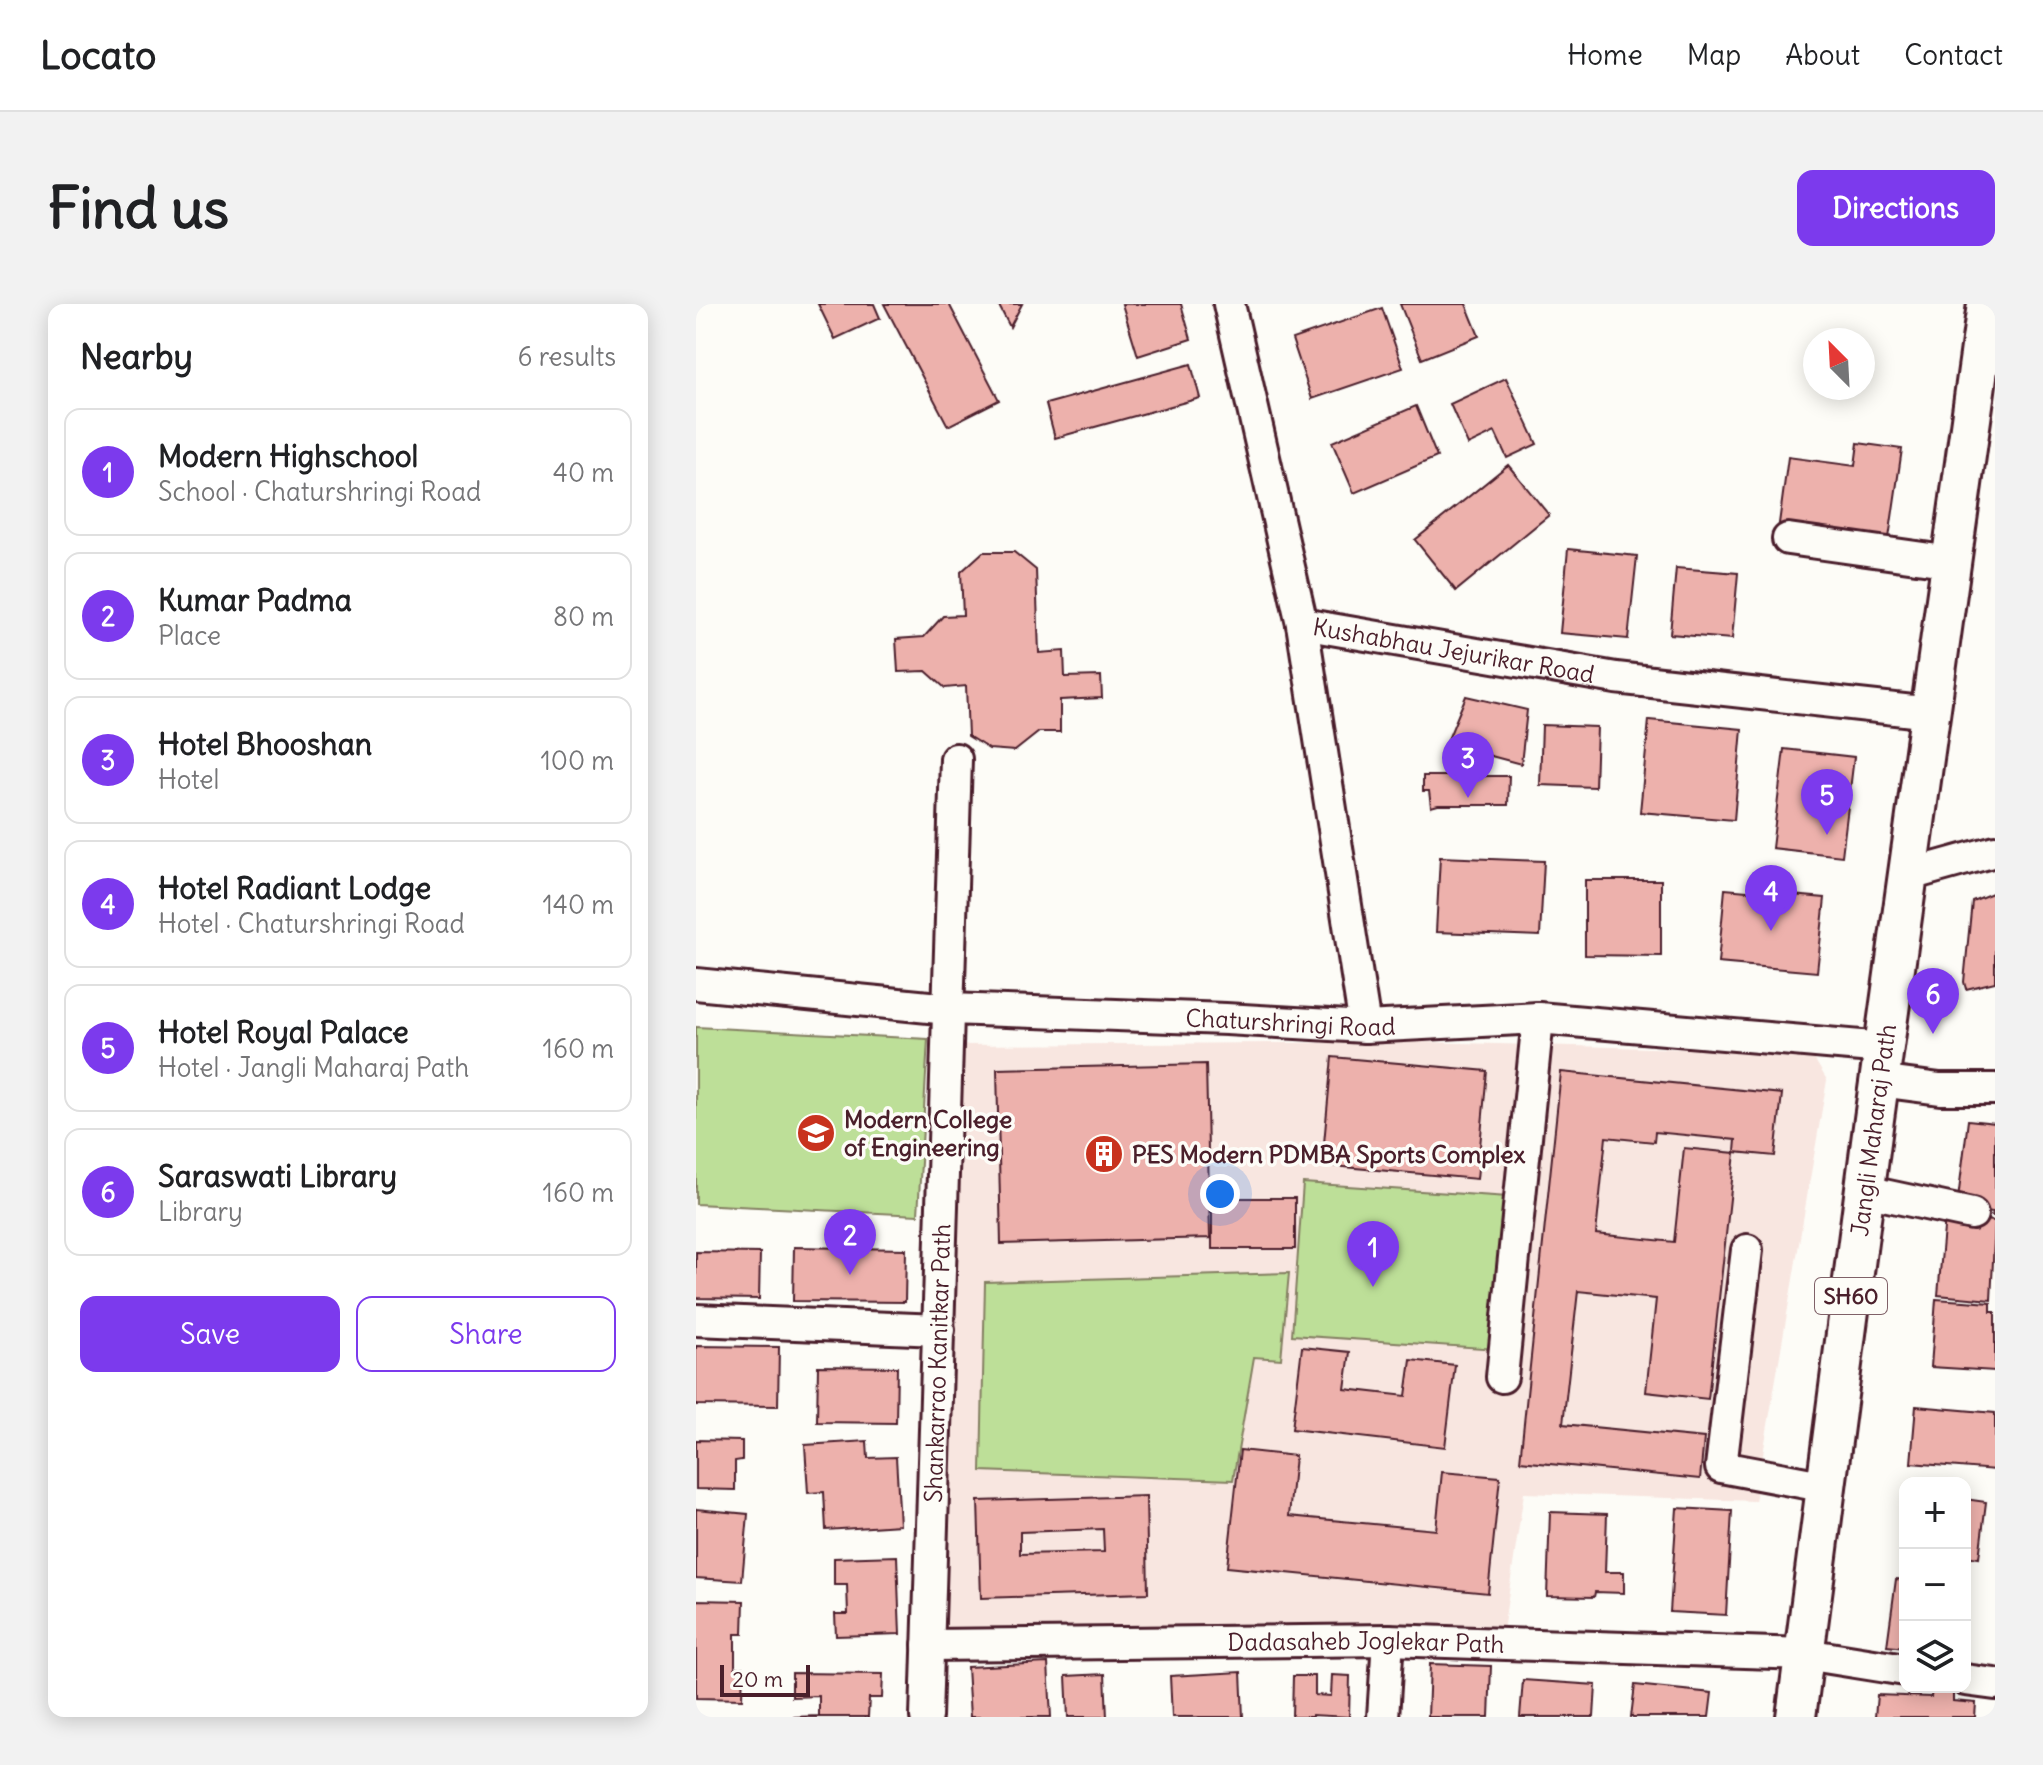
<!DOCTYPE html>
<html lang="en">
<head>
<meta charset="utf-8">
<style>
  body { margin:0; font-family:Delius,sans-serif; background:#f2f2f2; color:#202124 }
  .controls { position:absolute; right:24px; bottom:24px; display:grid; overflow:hidden; border-radius:16px; box-shadow:0 4px 20px #0003 }
  .controls button { width:72px; height:72px; display:grid; place-items:center; padding:0; border:0; border-bottom:2px solid #e0e0e0; background:#fff; color:#202124; font:40px sans-serif }
  .compass { position:absolute; left:1107px; top:24px; width:72px; height:72px; border-radius:50%; background:#fff; box-shadow:0 4px 20px #0003; rotate:336deg }
  .scale { position:absolute; left:24px; bottom:20px; width:90px; box-sizing:border-box; padding-left:8px; border:4px solid #4a1f2b; border-top:0; font-size:22px; line-height:28px; white-space:nowrap; color:#4a1f2b; -webkit-text-stroke:6px #fdfcf7; paint-order:stroke }
  .you { position:absolute; left:524px; top:890px; width:28px; height:28px; margin:-20px; border:6px solid #fff; border-radius:50%; background:#1a73e8; box-shadow:0 0 0 12px #1a73e833 }
  .badge { display:grid; place-items:center; width:52px; height:52px; border-radius:50%; background:#7c3aed; color:#fff; font-size:26px; font-weight:700 }
  .pin { position:absolute; translate:-50% -66px; filter:drop-shadow(0 2px 4px #0008) }
  .pin::after { content:''; position:absolute; top:42px; width:28px; height:24px; background:inherit; clip-path:polygon(0 0,100% 0,50% 100%) }
  .list { margin:0; padding:0; list-style:none }
  h2 { display:flex; justify-content:space-between; align-items:center; height:104px; margin:0; padding:0 32px; font-size:34px }
  h2 small { font-size:26px; font-weight:400; color:#757577 }
  .list li { display:grid; grid-template-columns:52px 1fr auto; gap:24px; align-items:center; box-sizing:border-box; height:128px; margin:0 16px 16px; padding:0 16px; border:2px solid #e0e0e0; border-radius:16px }
  .list b { display:block; font-size:30px; white-space:nowrap }
  .list p { margin:0; font-size:26px; white-space:nowrap; color:#757577 }
  .list em { font-size:26px; font-style:normal; color:#757577 }
  .actions { display:flex; gap:16px; padding:24px 32px }
  .actions a { flex:1; padding:18px 0; border:2px solid #7c3aed; border-radius:16px; text-align:center; font-size:28px; color:#7c3aed }
  .actions .main { background:#7c3aed; color:#fff }
  .icon { flex:none; width:44px; height:44px; fill:none; stroke:currentColor; stroke-width:2; stroke-linecap:round; stroke-linejoin:round }
  .map { position:relative; flex:none; width:1299px; height:1413px; overflow:hidden; border-radius:16px }
  header { display:flex; align-items:center; gap:48px; box-sizing:border-box; height:112px; padding:0 40px; background:#fff; border-bottom:2px solid #e0e0e0 }
  header strong { font-size:38px }
  nav { display:flex; gap:44px; margin-inline-start:auto; font-size:28px }
  .intro { display:flex; align-items:center; justify-content:space-between; box-sizing:border-box; height:192px; padding:0 48px }
  h1 { margin:0; font-size:56px }
  .button { padding:20px 36px; border-radius:16px; background:#7c3aed; color:#fff; font-size:28px; font-weight:700 }
  main { display:flex; gap:48px; padding:0 48px }
  aside { flex:1; background:#fff; border-radius:16px; box-shadow:0 4px 20px #0003 }
  .map>svg:first-child { display:block }
  .built { fill:#f8e6e0 }
  .green { fill:#bddf98; stroke:#847f62; stroke-width:2 }
  .building { fill:#edb1ac; stroke:#4a1f2b; stroke-width:2; fill-rule:evenodd }
  .lines { fill:none; stroke-linecap:round; stroke-linejoin:round }
  .minor-casing { stroke:#4a1f2b; stroke-width:36 }
  .major-casing { stroke:#4a1f2b; stroke-width:44 }
  .minor { stroke:#fdfcf7; stroke-width:30 }
  .major { stroke:#fdfcf7; stroke-width:38 }
  .labels { text-anchor:middle; dominant-baseline:central; stroke-width:7; stroke-linejoin:round; paint-order:stroke }
  .shield { fill:#fdfcf7; stroke:#806168; stroke-width:2 }
  .shield-label { font-size:22px; font-weight:bold; fill:#4a1f2b }
  .street-label { font-size:24px; fill:#4a1f2b; stroke:#fdfcf7 }
  .poi-label { font-size:24px; font-weight:bold; fill:#4a1f2b; stroke:#fdfcf7; text-anchor:start }
</style>
</head>
<body>
<header>
<strong>Locato</strong>
<nav><a>Home</a><a>Map</a><a>About</a><a>Contact</a></nav>
</header>
<div class="intro"><h1>Find us</h1><a class="button">Directions</a></div>
<main>
<aside>
<h2>Nearby<small>6 results</small></h2>
<ul class="list">
<li><span class="badge">1</span><div><b>Modern Highschool</b><p>School · Chaturshringi Road</p></div><em>40 m</em></li>
<li><span class="badge">2</span><div><b>Kumar Padma</b><p>Place</p></div><em>80 m</em></li>
<li><span class="badge">3</span><div><b>Hotel Bhooshan</b><p>Hotel</p></div><em>100 m</em></li>
<li><span class="badge">4</span><div><b>Hotel Radiant Lodge</b><p>Hotel · Chaturshringi Road</p></div><em>140 m</em></li>
<li><span class="badge">5</span><div><b>Hotel Royal Palace</b><p>Hotel · Jangli Maharaj Path</p></div><em>160 m</em></li>
<li><span class="badge">6</span><div><b>Saraswati Library</b><p>Library</p></div><em>160 m</em></li>
</ul>
<div class="actions"><a class="main">Save</a><a>Share</a></div>
</aside>
<div class="map">
<svg width="1299" height="1413" viewBox="0 0 1299 1413">
  <rect width="100%" height="100%" fill="#fdfcf7"/>
  <filter id="ink" filterUnits="userSpaceOnUse"><feTurbulence type="fractalNoise" baseFrequency=".0125" numOctaves="2"/><feDisplacementMap in="SourceGraphic" scale="16" xChannelSelector="R" yChannelSelector="G"/><feConvolveMatrix kernelMatrix="1 2 1 2 8 2 1 2 1" color-interpolation-filters="sRGB"/></filter>
  <g filter="url(#ink)">
    <!-- built -->
    <path class="built" d="M727,738L1114,748L1131,776L1059,1197L828,1189L807,1327L249,1326L266,741Z"/>
    <!-- green -->
    <path class="green" d="M0,723L232,735L222,911L0,900Z
      M607,879L812,893L801,1045L596,1031Z
      M593,969L585,1055L558,1053L537,1176L285,1167L289,978Z"/>
    <!-- building -->
    <path class="building" d="M122,0H178L184,14L139,35Z
      M188,0H253L303,96L252,122Z
      M302,0H326L314,23Z
      M426,0H485L495,35L442,52Z
      M704,0H770L783,32L726,55Z
      M686,4L707,64L616,95L596,35Z
      M495,60L504,94L359,134L350,100Z
      M810,74L841,140L811,154L799,128L772,141L754,100Z
      M720,102L741,153L658,189L636,138Z
      M1162,139L1206,145L1192,241L1082,227L1092,153L1159,162Z
      M812,161L853,211L760,287L719,236Z
      M872,245L941,252L932,335L864,329Z
      M287,248H318L340,266L343,349L368,347L369,373L405,372L406,394L364,396V428H343L319,447L293,445L272,432L270,382L249,384L230,367L202,368L200,335L228,333L247,312L267,311L265,268Z
      M980,264L1042,269L1036,335L974,330Z
      M770,392L831,406L825,460L750,440Z
      M953,416L1046,425L1038,516L944,508Z
      M846,421L901,423L899,483L844,481Z
      M1088,445L1158,453L1146,552L1076,544Z
      M727,472H813L812,501H742L735,503L733,487H727Z
      M744,553L848,557L844,632L740,628Z
      M889,576H965V652L889,651Z
      M1029,585L1129,594L1121,668L1022,659Z
      M1299,588V678L1270,685L1268,678L1276,597Z
      M636,753L791,767L781,875L626,861Z
      M510,760L514,934L305,940L301,765Z
      M865,768L1086,790L1079,852L1039,848L1040,836L959,828L958,838L910,833L900,930L978,938L988,844L1039,849L1012,1095L950,1088L960,995L882,987L867,1120L1008,1134L1004,1175L824,1157Z
      M1272,816L1299,819V912H1296L1297,908L1261,903Z
      M516,894H599V945H516Z
      M1249,913L1299,917L1295,996L1242,991Z
      M98,943L210,945L209,998L97,997Z
      M0,948L64,949L63,995L0,994Z
      M1240,995L1295,999V1008H1299V1067L1235,1063Z
      M0,1042L83,1043L82,1102L0,1101Z
      M606,1043L654,1048L649,1085L710,1092L715,1056L759,1061L749,1143L596,1125Z
      M122,1062L201,1063L200,1119L121,1118Z
      M1220,1102L1299,1109V1166L1215,1159Z
      M0,1136L46,1137V1156L39,1157V1186L0,1185Z
      M171,1137L172,1154L200,1153L204,1221L130,1226L128,1188L112,1189L109,1141Z
      M544,1146L599,1152L593,1212L740,1226L746,1168L804,1173L792,1289L531,1263Z
      M450,1192L452,1289L285,1294L282,1197ZM407,1225L408,1248L324,1250V1228Z
      M1269,1195L1290,1198L1283,1254L1269,1252Z
      M981,1204L1036,1207L1030,1311L974,1308Z
      M0,1205L52,1210L46,1277L0,1274Z
      M854,1208L911,1210L909,1268H928V1289L899,1288L898,1293L851,1292Z
      M201,1252L204,1330L140,1332L139,1310H152L151,1281H138V1254Z
      M1200,1275L1209,1276V1344L1191,1342Z
      M0,1296L48,1297L47,1330H39V1363H47L46,1395L0,1394Z
      M352,1359L355,1413H274L271,1363Z
      M734,1360L795,1362L793,1413H732Z
      M545,1368L547,1413H476L474,1372Z
      M96,1369L187,1370L186,1394H173L172,1413H96L123,1412V1392L96,1393Z
      M409,1370L411,1413H372L370,1372Z
      M636,1371L654,1372L653,1413L616,1411V1413H596L597,1372H619V1391L635,1392Z
      M827,1376L900,1381L898,1413H824Z
      M939,1381L1016,1389L1013,1413H935Z
      M1236,1386L1257,1388V1397L1280,1399L1279,1413H1179L1181,1391L1235,1393Z"/>
    <g class="lines">
      <!-- minor casing -->
      <g class="minor-casing">
        <g id="minor">
          <path d="M533,0L606,320L669,723"/>
          <path d="M1092,235L1256,258"/>
          <path id="s1" d="M606,320L920,374L1235,409"/>
          <path d="M1213,571L1299,547"/>
          <path id="s2" d="M0,680L253,705L530,715L669,723L842,714L1188,744"/>
          <path d="M1183,777L1244,785H1299"/>
          <path d="M1169,887L1276,910"/>
          <path d="M1051,946L1025,1163L1131,1183"/>
          <path d="M0,1016L243,1026"/>
          <path d="M806,1073L842,714"/>
          <path id="s3" d="M232,1341L692,1336L1109,1350L1209,1366"/>
          <path d="M1269,1376L1299,1380"/>
          <path id="s4" d="M230,1413L260,455"/>
          <path d="M687,1413L692,1336"/>
        </g>
      </g>
      <!-- major casing -->
      <g class="major-casing">
        <g id="major">
          <path id="s5" d="M1100,1413L1178,815L1291,0"/>
        </g>
      </g>
      <!-- minor -->
      <use href="#minor" class="minor"/>
      <!-- major -->
      <use href="#major" class="major"/>
    </g>
  </g>
  <!-- icons -->
  <defs>
    <g id="university-disc" transform="scale(2)"><circle r="9.5" fill="#c8321e" stroke="#fdfcf7"/><path d="M0-5L7-2L0 1L-7-2ZM-4 1L0 2.5L4 1V4Q0 6-4 4Z" fill="#fff"/></g>
    <g id="building-disc" transform="scale(2)"><circle r="9.5" fill="#c8321e" stroke="#fdfcf7"/><path d="M-4-6H4V6H1V3H-1V6H-4ZM-2.5-4.3h1.7v1.8h-1.7ZM.8-4.3h1.7v1.8H.8ZM-2.5-1h1.7V.8h-1.7ZM.8-1h1.7V.8H.8Z" fill="#fff"/></g>
  </defs>
  <g fill-rule="evenodd">
    <use href="#university-disc" x="120" y="829"/>
    <use href="#building-disc" x="408" y="850"/>
  </g>
  <g class="labels">
    <!-- shield labels -->
    <rect class="shield" x="1119" y="974" width="72" height="36" rx="6"/>
    <g class="shield-label">
      <text x="1155" y="992">SH60</text>
    </g>
    <!-- street labels -->
    <g class="street-label">
      <text stroke="none"><textPath href="#s1" startOffset="154">Kushabhau Jejurikar Road</textPath></text>
      <text stroke="none"><textPath href="#s2" startOffset="596">Chaturshringi Road</textPath></text>
      <text stroke="none"><textPath href="#s5" startOffset="592">Jangli Maharaj Path</textPath></text>
      <text stroke="none"><textPath href="#s4" startOffset="354">Shankarrao Kanitkar Path</textPath></text>
      <text stroke="none"><textPath href="#s3" startOffset="438">Dadasaheb Joglekar Path</textPath></text>
    </g>
    <!-- poi labels -->
    <g class="poi-label">
      <text x="148" y="815">Modern College<tspan x="148" dy="28">of Engineering</tspan></text>
      <text x="436" y="850">PES Modern PDMBA Sports Complex</text>
    </g>
  </g>
</svg>
<div class="controls">
<button>+</button>
<button>−</button>
<button><svg class="icon" aria-label="layers" viewBox="0 0 24 24"><path d="M12 4l9 5-9 5-9-5zM3 14l9 5 9-5"/></svg></button>
</div>
<svg class="compass" viewBox="-18 -18 36 36"><path d="M0-13l5 13h-10z" fill="#e53935"/><path d="M0 13l5-13h-10z" fill="#757577"/></svg>
<div class="scale">20 m</div>
<div class="you"></div>
<div class="pin badge" style="left:677px;top:983px">1</div>
<div class="pin badge" style="left:154px;top:971px">2</div>
<div class="pin badge" style="left:772px;top:494px">3</div>
<div class="pin badge" style="left:1075px;top:627px">4</div>
<div class="pin badge" style="left:1131px;top:531px">5</div>
<div class="pin badge" style="left:1237px;top:730px">6</div>
</div>
</main>
</body>
</html>
